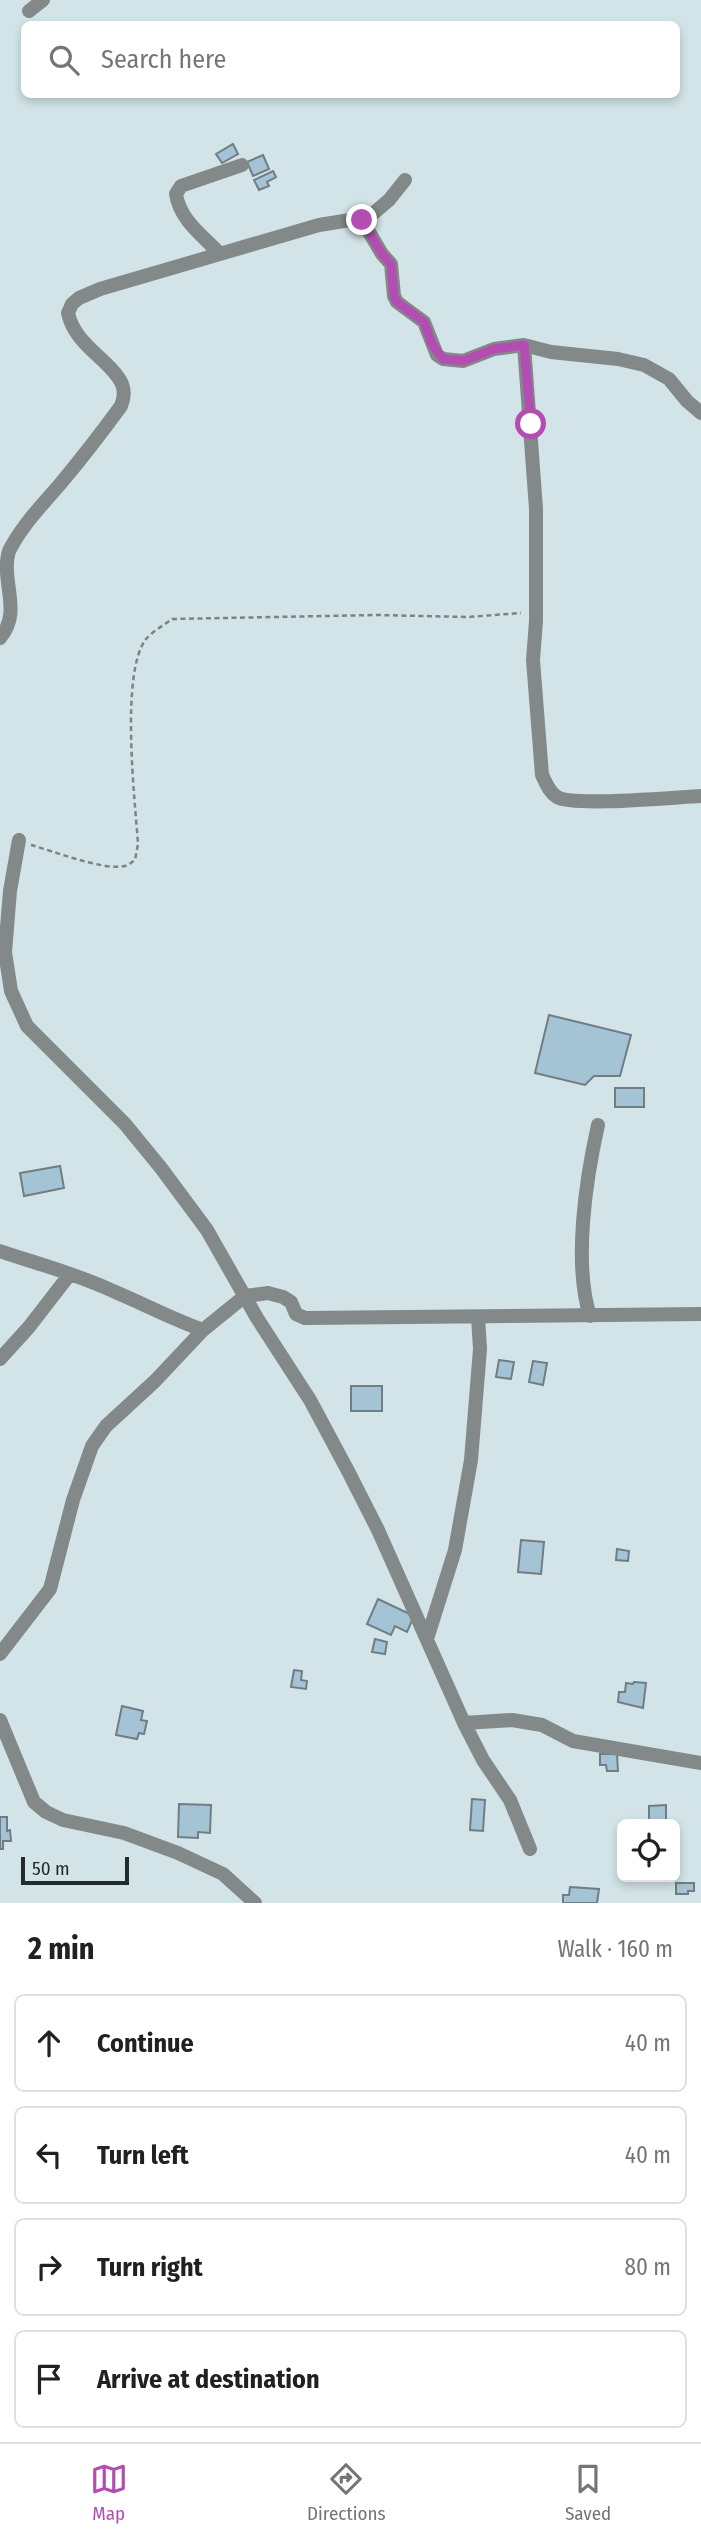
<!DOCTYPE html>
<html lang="en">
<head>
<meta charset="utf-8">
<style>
  body { margin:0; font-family:"Fira Sans Condensed",sans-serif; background:#f2f2f2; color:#202124 }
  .controls { position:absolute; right:21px; bottom:21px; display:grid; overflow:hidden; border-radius:10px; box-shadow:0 4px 10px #0003 }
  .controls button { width:63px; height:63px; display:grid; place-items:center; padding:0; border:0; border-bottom:2px solid #e0e0e0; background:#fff; color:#202124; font:35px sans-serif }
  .scale { position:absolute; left:21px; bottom:18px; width:108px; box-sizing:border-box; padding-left:7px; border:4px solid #252b2d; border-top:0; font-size:19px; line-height:24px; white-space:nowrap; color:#252b2d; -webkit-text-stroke:5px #d2e4e7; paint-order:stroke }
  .stop { position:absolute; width:21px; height:21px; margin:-16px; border:5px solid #b44db1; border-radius:50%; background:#fff }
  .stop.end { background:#b44db1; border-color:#fff; box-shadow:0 2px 7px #0008 }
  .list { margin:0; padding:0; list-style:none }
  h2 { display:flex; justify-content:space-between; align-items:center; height:91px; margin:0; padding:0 28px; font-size:30px }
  h2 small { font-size:23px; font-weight:400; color:#757577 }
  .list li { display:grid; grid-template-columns:46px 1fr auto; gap:21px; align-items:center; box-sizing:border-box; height:98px; margin:0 14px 14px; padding:0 14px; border:2px solid #e0e0e0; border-radius:10px }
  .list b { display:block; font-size:26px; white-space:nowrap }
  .list em { font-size:23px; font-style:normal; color:#757577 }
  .icon { flex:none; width:38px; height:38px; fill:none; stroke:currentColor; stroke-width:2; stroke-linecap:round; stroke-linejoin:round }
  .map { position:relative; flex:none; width:701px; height:1903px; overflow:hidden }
  .search { position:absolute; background:#fff; box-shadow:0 4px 10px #0003; left:21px; right:21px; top:21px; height:77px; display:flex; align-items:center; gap:18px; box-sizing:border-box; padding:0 24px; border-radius:10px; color:#757577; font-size:26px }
  .sheet { height:539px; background:#fff }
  nav { display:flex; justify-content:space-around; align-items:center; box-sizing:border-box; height:98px; border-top:2px solid #e0e0e0; background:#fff; font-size:19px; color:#757577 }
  nav a { display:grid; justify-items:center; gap:4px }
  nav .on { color:#b44db1 }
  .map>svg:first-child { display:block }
  .building { fill:#a4c4d6; stroke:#707d84; stroke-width:2 }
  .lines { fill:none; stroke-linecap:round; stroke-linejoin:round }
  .path { stroke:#788486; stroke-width:2.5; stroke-dasharray:5 3.5; stroke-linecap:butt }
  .street { stroke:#828988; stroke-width:14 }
  .route { stroke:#b44db1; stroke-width:9 }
</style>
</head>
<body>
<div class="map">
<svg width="701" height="1903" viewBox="0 0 701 1903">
  <rect width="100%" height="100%" fill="#d2e4e7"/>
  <!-- building -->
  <path class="building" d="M233,144L238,154L222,163L216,154Z
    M263,155L269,169L253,176L247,162Z
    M273,171L276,177L267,182L269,186L259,190L254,180Z
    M549,1015L631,1035L620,1076H594L585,1085L535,1073Z
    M615,1088H644V1107H615Z
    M60,1166L64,1188L24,1196L20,1173Z
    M499,1360L514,1362L511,1379L496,1377Z
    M533,1361L547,1363L543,1385L529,1382Z
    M351,1386H382V1411H351Z
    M521,1540L544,1542L541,1574L518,1572Z
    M617,1549L629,1551L628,1561L616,1560Z
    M378,1599L414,1616L407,1632L395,1626L391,1635L367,1624Z
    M375,1639L387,1642L385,1654L372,1652Z
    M294,1670L302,1671L301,1680L307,1681L306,1689L291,1687Z
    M634,1682L646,1683L643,1708L618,1702L619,1692H625L626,1683L633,1684Z
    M122,1706L143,1711L141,1720L147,1721L144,1734L139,1733L137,1739L116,1735Z
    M600,1754H617L618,1771H607L606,1765H600Z
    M472,1799L485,1800L483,1831L470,1830Z
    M179,1804L211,1805L210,1833L198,1832V1838L178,1837Z
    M666,1805V1820H649V1806Z
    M0,1817H7V1831L10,1830L11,1841H3V1849H0Z
    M676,1883H694V1891H688V1894H676Z
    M570,1887L599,1889L597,1903H563V1895H569Z"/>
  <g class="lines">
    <!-- path -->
    <path class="path" d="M31,845C53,851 104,871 125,866C129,865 132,862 135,860L138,844C135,800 120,673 146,639C152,632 164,625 172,619L376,615L468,617L521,613"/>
    <!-- street -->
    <path class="street" d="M29,11L43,0
      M362,220L382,254L391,264L394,296L397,302L424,322L437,355L443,359L463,361L494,349L524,345L551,352L618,359L644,365L669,379L687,401L701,413
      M219,253C202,235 180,220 176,194L181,186L242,165
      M524,345L536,509V621L533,660L542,775C546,783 549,792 557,797C573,807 677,797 701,796
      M0,638C23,612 0,580 9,551C22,525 43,504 61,483C82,458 102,432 121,406C124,399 125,392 122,384C111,360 75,346 68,313L72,304L79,298L100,289L319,225L369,217L389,200L405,180
      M19,840L10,891L5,952L11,991L27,1026L125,1124L161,1168L207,1230L257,1318L310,1400L348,1471L378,1530L464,1723L483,1760L510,1800L530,1849
      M0,1251C38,1264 77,1274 113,1291C144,1304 172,1319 203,1330
      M590,1316C573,1263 586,1179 598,1125
      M0,1359L29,1327L70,1274
      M427,1639L455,1550L471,1460L480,1349L478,1317
      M0,1654L50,1589L73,1500L92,1446L106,1426L155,1381L203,1330L245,1296L268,1293L283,1297L291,1302L296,1314L305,1318L701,1314
      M0,1720L34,1802L46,1812L63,1820L124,1833L178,1853L223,1874L255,1903
      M464,1723L512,1720L542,1725L573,1741L701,1763"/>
  </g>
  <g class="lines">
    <!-- route -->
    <path class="route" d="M362,220L382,254L391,264L394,296L397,302L424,322L432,344L443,359L463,361L494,349L524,345L531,424"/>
  </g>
</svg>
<div class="controls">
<button><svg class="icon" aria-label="locate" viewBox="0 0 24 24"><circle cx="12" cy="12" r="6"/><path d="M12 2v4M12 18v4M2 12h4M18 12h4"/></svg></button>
</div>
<div class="scale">50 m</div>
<div class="stop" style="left:531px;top:424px"></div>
<div class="stop end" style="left:362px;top:220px"></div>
<div class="search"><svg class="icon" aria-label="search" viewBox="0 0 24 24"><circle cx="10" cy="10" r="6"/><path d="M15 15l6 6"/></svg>Search here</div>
</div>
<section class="sheet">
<h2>2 min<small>Walk · 160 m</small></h2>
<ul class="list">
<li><svg class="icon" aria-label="ahead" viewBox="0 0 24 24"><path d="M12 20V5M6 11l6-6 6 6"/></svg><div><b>Continue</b></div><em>40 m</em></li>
<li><svg class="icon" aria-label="left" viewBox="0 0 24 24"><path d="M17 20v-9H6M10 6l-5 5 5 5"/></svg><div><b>Turn left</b></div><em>40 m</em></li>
<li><svg class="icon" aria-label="right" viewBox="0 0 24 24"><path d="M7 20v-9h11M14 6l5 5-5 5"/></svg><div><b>Turn right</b></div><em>80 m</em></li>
<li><svg class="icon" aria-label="arrive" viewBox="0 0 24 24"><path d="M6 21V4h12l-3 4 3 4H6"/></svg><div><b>Arrive at destination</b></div></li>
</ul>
</section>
<nav>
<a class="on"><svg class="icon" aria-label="map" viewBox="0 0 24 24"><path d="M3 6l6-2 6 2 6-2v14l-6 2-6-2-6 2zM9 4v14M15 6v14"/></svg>Map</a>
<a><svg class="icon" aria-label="directions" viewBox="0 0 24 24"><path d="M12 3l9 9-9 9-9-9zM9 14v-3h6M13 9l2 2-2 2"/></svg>Directions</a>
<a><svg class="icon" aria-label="saved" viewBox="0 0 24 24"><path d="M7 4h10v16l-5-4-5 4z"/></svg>Saved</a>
</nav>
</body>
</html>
